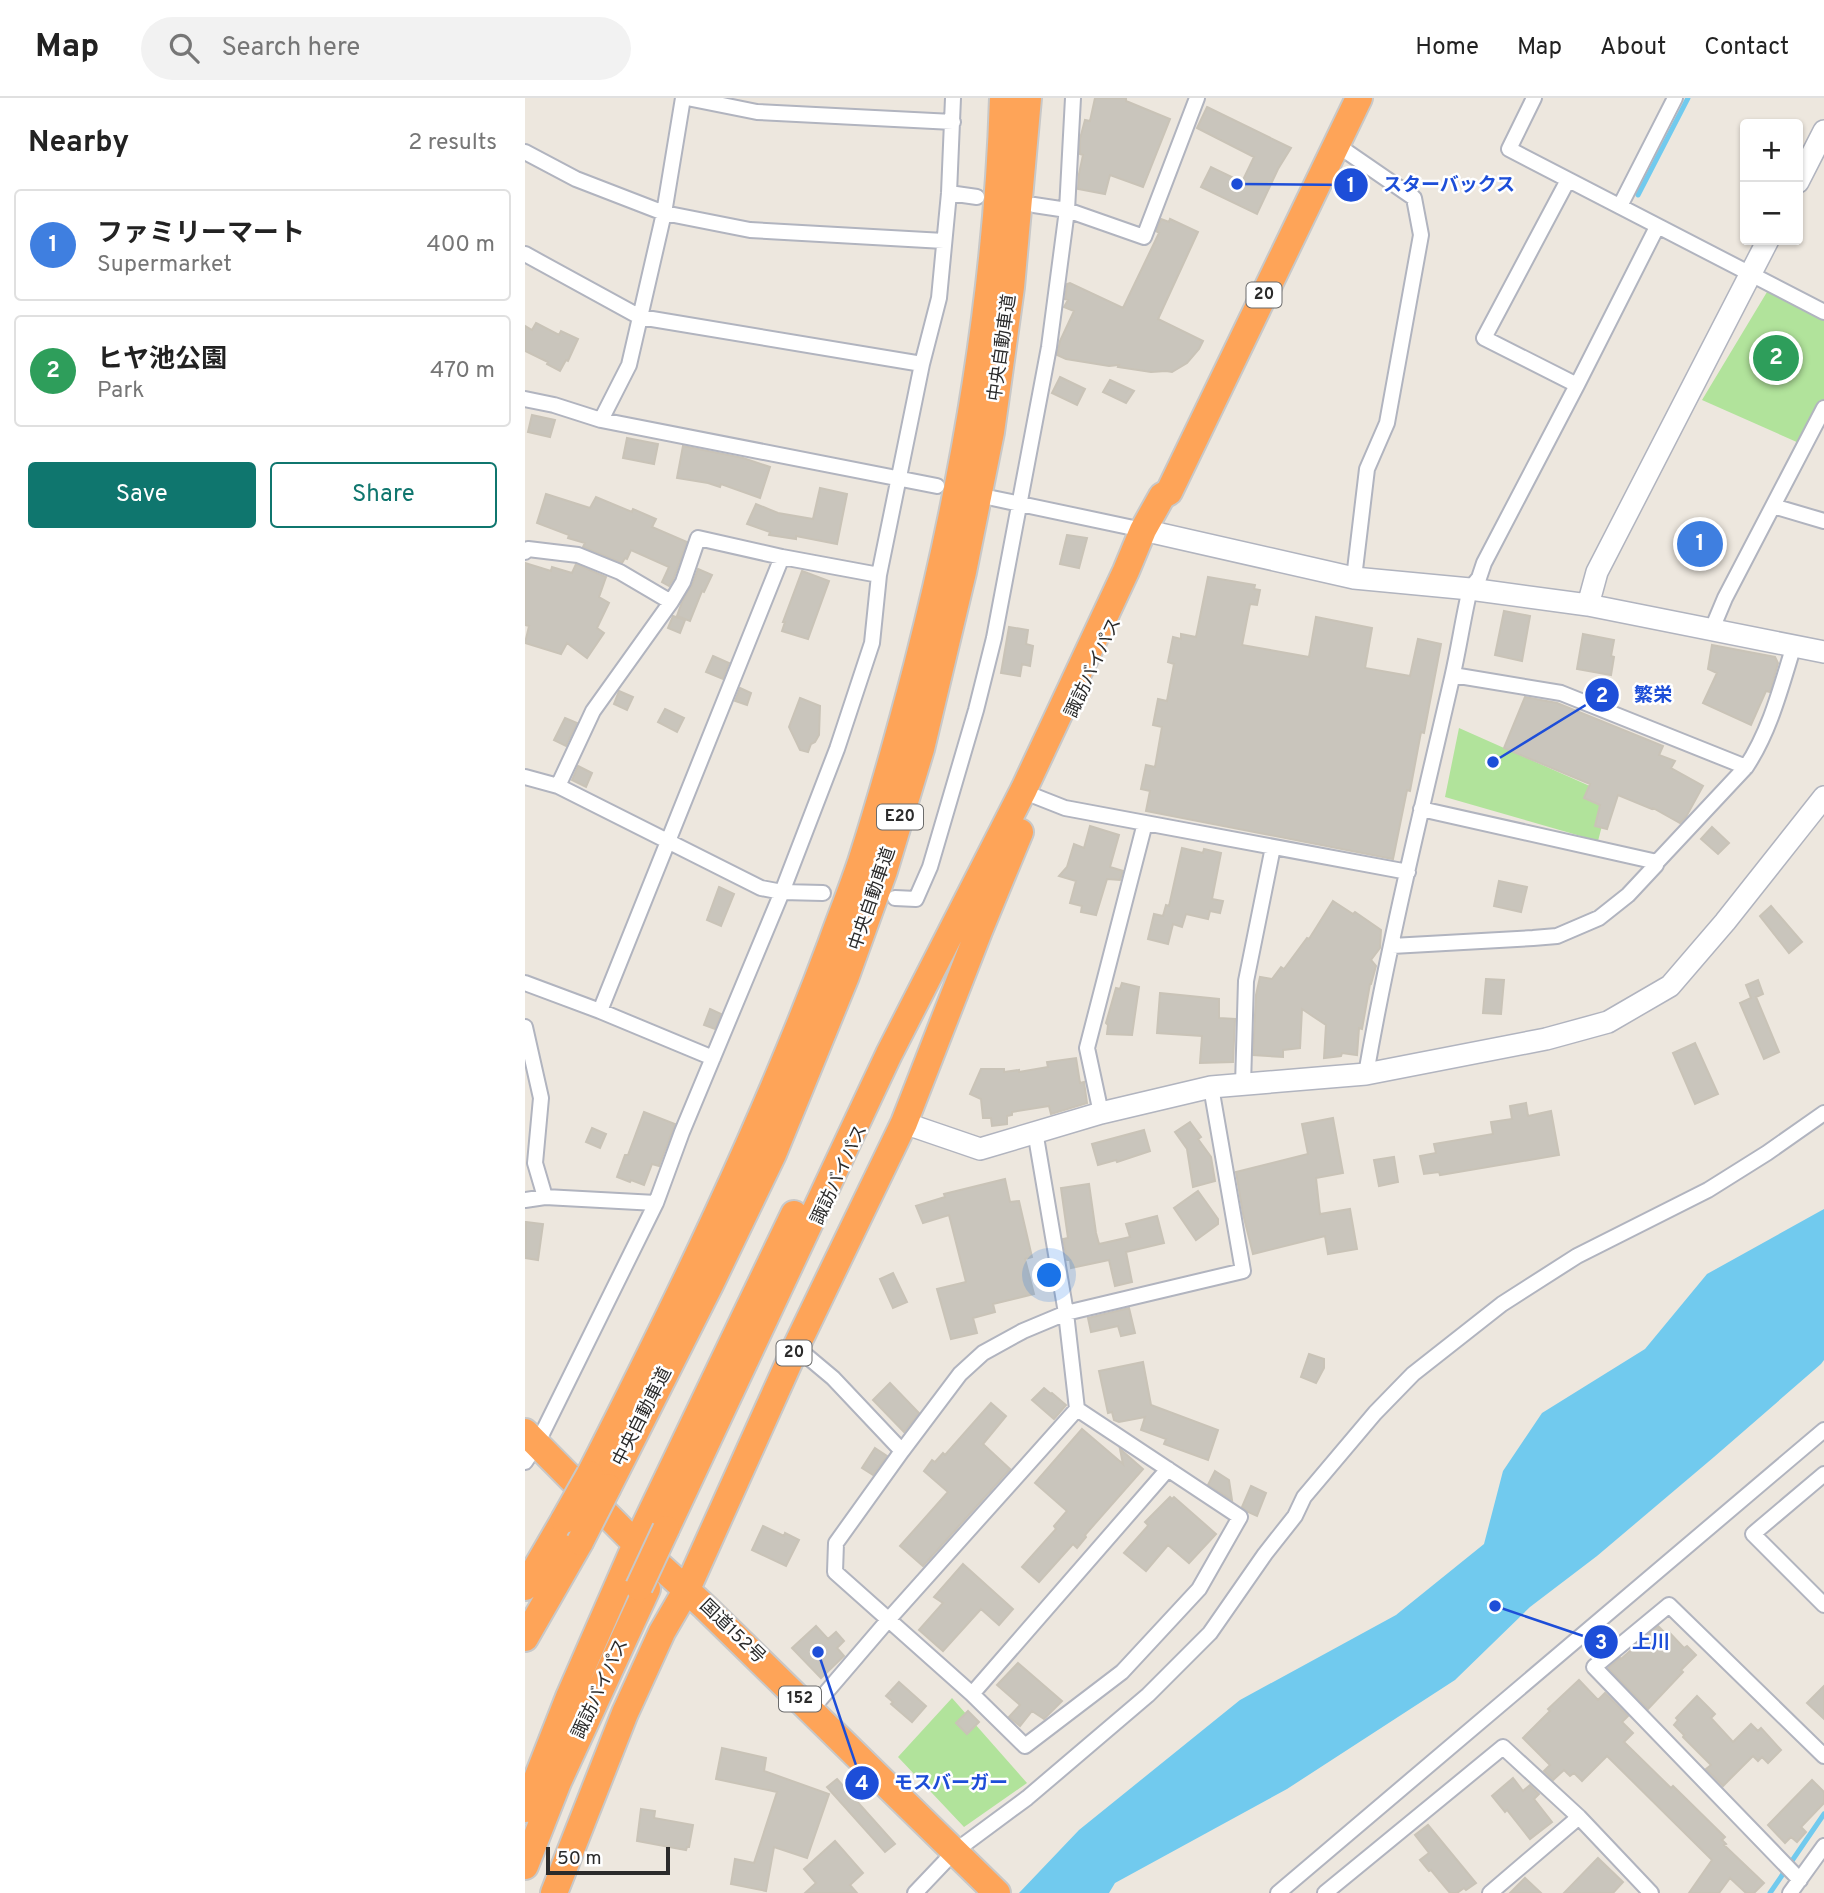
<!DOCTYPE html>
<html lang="en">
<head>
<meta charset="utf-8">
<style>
  body { margin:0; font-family:Overpass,"Noto Sans JP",sans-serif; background:#f2f2f2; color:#222 }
  .controls { position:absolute; right:21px; top:21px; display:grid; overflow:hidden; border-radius:7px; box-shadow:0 2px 5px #0004 }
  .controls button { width:63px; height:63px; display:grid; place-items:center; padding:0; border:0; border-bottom:2px solid #e0e0e0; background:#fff; color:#222; font:35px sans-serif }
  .scale { position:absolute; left:21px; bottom:18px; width:124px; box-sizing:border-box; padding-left:7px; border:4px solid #2b2b2b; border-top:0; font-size:19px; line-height:24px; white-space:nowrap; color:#2b2b2b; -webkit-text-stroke:5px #fff; paint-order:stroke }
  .you { position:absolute; left:525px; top:1178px; width:24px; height:24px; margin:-18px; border:5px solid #fff; border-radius:50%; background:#1a73e8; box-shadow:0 0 0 10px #1a73e833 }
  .badge { display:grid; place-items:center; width:46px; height:46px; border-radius:50%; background:#0f766e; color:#fff; font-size:23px; font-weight:700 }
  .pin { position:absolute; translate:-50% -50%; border:4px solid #fff; box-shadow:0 2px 7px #0006 }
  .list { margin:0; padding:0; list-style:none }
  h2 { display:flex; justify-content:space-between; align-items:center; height:91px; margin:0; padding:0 28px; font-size:30px }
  h2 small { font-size:23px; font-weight:400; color:#767676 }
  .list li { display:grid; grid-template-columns:46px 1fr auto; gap:21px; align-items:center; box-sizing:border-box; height:112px; margin:0 14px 14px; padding:0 14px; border:2px solid #e0e0e0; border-radius:7px }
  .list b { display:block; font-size:26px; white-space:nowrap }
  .list p { margin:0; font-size:23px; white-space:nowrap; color:#767676 }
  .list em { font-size:23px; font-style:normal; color:#767676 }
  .actions { display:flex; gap:14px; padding:21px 28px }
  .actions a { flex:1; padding:16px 0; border:2px solid #0f766e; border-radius:7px; text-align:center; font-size:24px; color:#0f766e }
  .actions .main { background:#0f766e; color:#fff }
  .icon { flex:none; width:38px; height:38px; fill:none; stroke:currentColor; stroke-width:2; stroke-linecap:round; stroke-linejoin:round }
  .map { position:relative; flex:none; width:1299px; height:1795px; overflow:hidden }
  header { display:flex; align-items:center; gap:42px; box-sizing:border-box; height:98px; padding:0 35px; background:#fff; border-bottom:2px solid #e0e0e0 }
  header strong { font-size:33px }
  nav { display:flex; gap:38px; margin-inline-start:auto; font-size:24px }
  .search { width:490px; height:63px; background:#f2f2f2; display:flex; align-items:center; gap:18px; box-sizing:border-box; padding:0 24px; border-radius:38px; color:#767676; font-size:26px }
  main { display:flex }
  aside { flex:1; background:#fff }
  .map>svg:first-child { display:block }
  .green { fill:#b1e39b }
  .water { fill:#71caee }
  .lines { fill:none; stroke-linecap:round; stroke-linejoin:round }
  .stream { stroke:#71caee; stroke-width:5 }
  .building { fill:#c9c5bc; stroke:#c9c3b7; stroke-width:2 }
  .street-casing { stroke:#b1b4bf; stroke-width:18 }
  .secondary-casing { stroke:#b1b4bf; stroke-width:24 }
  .highway-casing { stroke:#c8c8c8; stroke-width:30 }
  .street { stroke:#fff; stroke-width:14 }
  .secondary { stroke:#fff; stroke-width:21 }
  .highway { stroke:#fea458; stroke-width:26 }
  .highway-bridge-casing { stroke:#c8c8c8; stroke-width:30; stroke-linecap:butt }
  .highway-bridge { stroke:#fea458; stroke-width:26 }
  .labels { text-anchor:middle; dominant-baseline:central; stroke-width:5; stroke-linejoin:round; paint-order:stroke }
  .shield { fill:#fff; stroke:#6b6b6b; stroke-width:2 }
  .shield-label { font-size:16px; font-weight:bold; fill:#2b2b2b }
  .street-label { font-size:18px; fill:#2b2b2b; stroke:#fff }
  .leader { fill:none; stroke:#1d4ed8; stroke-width:2.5 }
  .callout-dot { fill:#1d4ed8; stroke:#fff; stroke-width:2.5 }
  .mark-label { font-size:21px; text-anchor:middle; font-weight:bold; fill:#fff }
  .callout-label { font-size:19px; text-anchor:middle; font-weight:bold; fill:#1d4ed8; stroke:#fff; stroke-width:5; stroke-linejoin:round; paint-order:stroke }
</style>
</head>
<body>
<header>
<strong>Map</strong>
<div class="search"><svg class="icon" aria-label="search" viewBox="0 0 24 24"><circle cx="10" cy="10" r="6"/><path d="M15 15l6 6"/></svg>Search here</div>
<nav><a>Home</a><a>Map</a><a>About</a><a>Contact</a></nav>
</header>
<main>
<aside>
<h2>Nearby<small>2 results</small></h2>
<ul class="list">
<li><span class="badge" style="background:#3f7fe0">1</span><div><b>ファミリーマート</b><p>Supermarket</p></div><em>400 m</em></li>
<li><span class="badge" style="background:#2e9e5b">2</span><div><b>ヒヤ池公園</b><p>Park</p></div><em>470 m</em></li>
</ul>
<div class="actions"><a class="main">Save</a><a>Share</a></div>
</aside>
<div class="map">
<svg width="1299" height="1795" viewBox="0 0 1299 1795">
  <rect width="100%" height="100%" fill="#ede7de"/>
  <!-- green -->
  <path class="green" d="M1245,189L1299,218V304L1274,345L1177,302Z
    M934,630L1085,697L1073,743L920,699Z
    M427,1600L502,1685L439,1729L373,1659Z"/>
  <!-- water -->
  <path class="water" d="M1299,1111V1262L1296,1266L1189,1359L1072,1458L1005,1509L930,1582L762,1691L590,1785L584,1795H494L554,1732L715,1602L871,1517L959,1446L978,1373L1017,1315L1120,1251L1182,1176Z"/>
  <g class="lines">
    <!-- stream -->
    <path class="stream" d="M1113,97L1163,0
      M1245,1795L1299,1716"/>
  </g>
  <!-- building -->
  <path class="building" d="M570,0H601V3L645,21L618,89L585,77L580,96L553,91L554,76L558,57L555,56V41L560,22L565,23Z
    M682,9L766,50L753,71L732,116L676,89L686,69L717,84L729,59L672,30Z
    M636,121L644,124L645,121L673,134L633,221L678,243L674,251L662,265L647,274L641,273L626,274L593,269L594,267L584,268L541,261L532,257L535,243L549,213L539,209L543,202L540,201L542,186L545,185L598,210L634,135L631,133Z
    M11,225L34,237L36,233L53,241L43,263L41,262L35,273L22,266L23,264L0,253V228L7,232Z
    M535,279L560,291L552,307L527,295Z
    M585,282L609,293L601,305L578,294Z
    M7,317L30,322L25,339L3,334Z
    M102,340L133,346L129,366L98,360Z
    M158,348L218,360L245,369L235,400L196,386L195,389L183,385L152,380Z
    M295,390L322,396L312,446L271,438V441L244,437L245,434L222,426L231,406L253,415L288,421Z
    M21,396L65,410L71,399L107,414L108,411L131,421L127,429L162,444L149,480L144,488L137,484L144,469L106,452L102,461L100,460L97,465L58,449L60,445L43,440L44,437L12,425Z
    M542,437L562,440L554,470L535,466Z
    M0,465L26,473L27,469L47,475L51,466L81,479L74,499L84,505L72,530L79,535L62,560L42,545L36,556L0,545L4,528L0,527Z
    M173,471L187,477L179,494L177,493L165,523L152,518L157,504L167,487Z
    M277,473L304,483L283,541L257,533L260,524H258Z
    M683,479L730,487L729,491L735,492L732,507L725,506L717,547L784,559L791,519L847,530L840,570L885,578L893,541L916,546L899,635L896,634L885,693L882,692L868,761L621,713L625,693L616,691L621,667L630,669L637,629L628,627L633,601L642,603L649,566L643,564L648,539L656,541V536L671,539Z
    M979,513L1005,518L997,563L970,557Z
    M148,518L160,522L155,535L143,530Z
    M484,529L503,532L501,546L508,548L505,568L497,566L495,578L476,575Z
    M1058,536L1089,542L1086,558L1089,559L1086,577L1052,571Z
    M1187,547L1250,559L1253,565L1245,594L1241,593L1226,627L1178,605L1192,575L1183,571Z
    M188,558L204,565L198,581L181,574Z
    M215,590L226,595L222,607L210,603Z
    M94,593L108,599L102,612L89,606Z
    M1000,599L1032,605L1138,648L1134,657L1150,663L1146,670L1178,688L1161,719L1155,725L1128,710L1127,711L1093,697L1082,731L1070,728L1075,707L1059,700L1065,686L979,650Z
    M275,600L295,608L294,637L290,644L286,646L283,654L275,652L264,629Z
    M140,611L159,620L152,634L133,624Z
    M40,620L52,625L41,648L29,642Z
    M53,668L67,675L61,689L47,682Z
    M565,728L594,737L585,769L598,773L595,782L582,781L571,817L556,814L557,808L545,805L551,783L534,778L542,769L549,746L559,750Z
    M1187,729L1204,745L1193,756L1176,741Z
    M657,750L678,755L679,751L696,755L687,801L698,803L695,815L685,813L683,821L661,816L657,829L648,826L643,846L623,841L629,816L638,818L641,807L644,808Z
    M974,783L1002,789L996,814L969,808Z
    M194,789L209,796L196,828L182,822Z
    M808,803L828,816L830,814L856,832L855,850L846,862L851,868L846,886H845L837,931L834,930L832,957L817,955L816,958L799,960L801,927L777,911L775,950L758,952V959L728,957L731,897L735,879L747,881L756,869L759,871L782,840L784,841Z
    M1246,808L1277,844L1264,855L1235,818Z
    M961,881L979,882L976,916L958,915Z
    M1233,882L1238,896L1231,899L1254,954L1239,961L1215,905L1226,900L1221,887Z
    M597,885L614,889L607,937L582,936L583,927L581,925L591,890L595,891Z
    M635,895L694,901V920L710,921L708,964L675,965L677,938L632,935Z
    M185,911L196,916L190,931L179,927Z
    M1170,945L1193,996L1170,1006L1148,955Z
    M551,960L555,985L559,984L562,1005L526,1016L524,1008L487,1014V1017L482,1018V1026L467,1028L466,1020H458L456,1001L445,996L456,971H479V974L494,972V974L523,969L522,964Z
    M1001,1005L1003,1018L1026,1013L1034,1057L915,1077L914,1074L899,1076L895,1058L911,1055L909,1046L968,1036L966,1024L987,1021L985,1008Z
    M119,1014L150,1026L134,1068L127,1066L119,1087L106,1082L105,1084L92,1079L100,1057H103Z
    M808,1020L818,1075L791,1080L795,1116L825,1111L832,1151L803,1156L800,1138L728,1156L718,1116L711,1074L783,1056L777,1026Z
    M665,1024L676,1039L673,1041L686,1059L690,1083L668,1089L662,1051L650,1034Z
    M67,1030L81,1036L75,1050L61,1044Z
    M619,1032L625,1053L592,1064L591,1062L573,1067L567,1046Z
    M869,1059L873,1084L854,1088L849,1062Z
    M480,1081L485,1104L494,1103L507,1159L500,1161L509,1196L468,1206L470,1214L448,1220L452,1235L426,1241L412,1191L441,1184L424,1117L398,1125L391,1108L420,1099L419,1096Z
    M564,1086L571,1135L574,1146L605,1139L601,1126L632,1118L639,1145L601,1154L607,1184L590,1188L584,1162L546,1170L545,1162H542L538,1141L543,1140L536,1090Z
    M673,1093L693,1121V1126L671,1142L649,1110Z
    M1,1124L18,1126L13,1162L0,1160Z
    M368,1175L382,1204L368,1210L355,1181Z
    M604,1210L610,1235L596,1238L593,1228L566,1234L563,1220Z
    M784,1256L799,1261V1270L791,1285L776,1279Z
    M618,1264L626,1307L693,1332L683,1362L639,1346L641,1341L616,1332L620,1319L594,1324L589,1322L587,1314L583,1315L574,1273Z
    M365,1285L394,1315L379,1334L348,1302Z
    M519,1290L526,1296L527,1295L541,1307L529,1321L507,1302Z
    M466,1305L481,1318L458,1346L485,1371L398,1468L375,1448L423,1394L399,1373L407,1362L410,1364L418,1355L420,1357Z
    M557,1331L598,1366L595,1351L618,1371L560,1437L561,1439L552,1450L548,1446L514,1484L497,1469L531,1431L529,1428L542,1413L510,1385Z
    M350,1350L362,1358L348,1377L337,1370Z
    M690,1373L704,1382L707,1402L683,1387Z
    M726,1388L741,1395L732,1418L723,1414L717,1409Z
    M645,1399L647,1401L649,1399L691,1436L664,1465L643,1447L621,1473L599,1455L622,1429L623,1427L620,1424Z
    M238,1428L259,1438L260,1435L274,1442L261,1468L227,1452Z
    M438,1466L488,1511L474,1527L456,1511L418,1553L394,1532L418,1505L409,1499Z
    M291,1528L303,1541L311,1534L319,1543L312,1550L319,1558L296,1580L267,1550Z
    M1133,1528L1142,1537L1144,1534L1159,1550L1162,1548L1171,1557L1156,1572L1158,1574L1123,1611L1083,1570L1095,1560L1096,1561Z
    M493,1565L537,1603L519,1621L507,1613L495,1628L484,1619L495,1607L472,1587Z
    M1054,1582L1073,1602L1080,1595L1103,1618L1097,1624L1108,1635L1099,1644L1146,1690L1148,1688L1200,1739L1197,1742L1201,1746L1199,1747L1239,1785L1229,1795H1221L1205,1780L1194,1795H1164L1187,1762L1082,1658L1057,1683L1049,1675L1045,1678L1039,1672L1028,1682L1019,1673L1025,1667L998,1640L1025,1613L1023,1611Z
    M374,1584L401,1608L387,1624L366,1606L368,1604L361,1598Z
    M1299,1588V1621L1282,1605Z
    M1172,1598L1190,1616L1186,1620L1208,1644L1226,1626L1233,1633L1236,1630L1256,1652L1243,1665L1237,1659L1233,1663L1228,1658L1198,1688L1181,1671L1186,1667L1158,1639L1159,1637L1149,1627L1153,1622L1151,1620Z
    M443,1613L454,1624L442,1636L431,1625Z
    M197,1650L241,1660L239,1673L304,1696L282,1760L249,1749L241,1793L206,1786L210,1761L229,1765L252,1694L191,1681Z
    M988,1680L998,1693L1005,1687L1014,1696L1009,1701L1027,1724L1005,1741L982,1712L980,1714L967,1698Z
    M312,1681L370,1746L360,1754L302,1689Z
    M1287,1682L1299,1694V1705L1276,1729L1281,1734L1272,1744L1266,1739L1260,1745L1243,1727Z
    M116,1711L130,1713L129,1720L168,1727L164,1749H162L161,1752L112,1743Z
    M903,1727L951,1785L941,1792L939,1790L932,1795H925L906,1772L904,1773L895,1762L904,1755L890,1737Z
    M310,1743L338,1775L325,1787L332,1795H280L291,1785L279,1771Z
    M1073,1760L1098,1784L1088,1795H1039Z
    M1000,1780L1016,1795H985Z"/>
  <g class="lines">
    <!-- street casing -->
    <g class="street-casing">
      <path id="street" d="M162,0L232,14L428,24
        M1009,0L984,51L1299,214
        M812,47L889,100L896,137L862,325L842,371L829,480
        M0,54L51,81L139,115L225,132L419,143
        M1043,82L959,240L1052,287
        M424,95L452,99
        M509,107L542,112L619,139L672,0
        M1095,108L1150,0
        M0,156L115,219L397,266
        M0,301L29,307L76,322L412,388
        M76,322L104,267L139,115L158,0
        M467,400L618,432
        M1248,408L1299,423
        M0,454L3,451L53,457L95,474L146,504
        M1187,531L1200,500L1299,310
        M928,577L1036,595L1221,669
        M0,679L33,688L236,790L257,794L298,795
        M33,688L68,613L146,504L158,484L173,440L257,459L354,477
        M507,697L540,710L883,774
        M896,711L1132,764
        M370,800L391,801L405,769L451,612L469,540L524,249L542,112L548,0
        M867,848L1008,840L1032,838L1074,820L1103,797L1131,767L1132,764L1221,669C1245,633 1256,589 1269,547
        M0,885L75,913L188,960
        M75,913L257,459
        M0,929L16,1000L10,1065L20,1099
        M841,976C864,843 897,711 927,580C934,550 938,520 945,491L954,480L959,465L1052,287L1132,129
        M718,987L721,883L748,749
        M576,1015L562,950L620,725
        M0,1102L20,1099L131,1105
        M271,1249L308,1280L377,1353
        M552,1311L715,1419L674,1491L597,1574L500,1648L447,1596L310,1474L311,1445L377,1353L435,1276L458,1255L498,1233L541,1215L718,1173L686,989
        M0,1364L12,1346L131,1105L157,1034L257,794L312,651L347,545L354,477L397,266L414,200L424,95L428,0
        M1299,1376L1228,1436L1299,1507
        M447,1596L643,1371
        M286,1612L364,1521L552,1311L541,1215L510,1033
        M1275,1782L1069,1569L1144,1507L1299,1658
        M390,1795L429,1754L502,1700L623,1597L685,1535L740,1456L770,1418L779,1399L850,1315L888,1276L977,1206L1052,1158L1183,1092L1242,1055L1299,1015
        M753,1795L1299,1332
        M800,1795L978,1649L1054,1719L1126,1795
        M965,1795L1054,1719
        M1265,1795L1299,1748"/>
    </g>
    <!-- secondary casing -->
    <g class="secondary-casing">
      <path id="secondary" d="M1273,84L1299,33
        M618,432L829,480L945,491L1063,507L1299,554
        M1063,507L1072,474L1243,142
        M379,1025L455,1051L576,1015L686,989L841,976L1021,941L1083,924L1145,888L1200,824L1299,699"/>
    </g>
    <!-- highway casing -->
    <g class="highway-casing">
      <path id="highway" d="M0,1334L111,1446L180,1509L472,1795
        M65,1376C153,1203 238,1028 306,846C316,818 327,791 336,764C357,699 375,633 392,568C440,381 472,193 478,0
        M83,1389L185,1187L248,1056L321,878L359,773L396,651L438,474L466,334L486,189L503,0
        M141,1431L364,956L499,691L601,473L618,432L637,398L644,394L834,0
        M0,1489L39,1422
        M0,1540L55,1444
        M0,1711L44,1599L111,1446L269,1116
        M0,1768L33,1684L122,1491
        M29,1795L100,1615L137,1534L162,1491L271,1249L379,1025L454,833L495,734"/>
    </g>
    <!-- street -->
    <use href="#street" class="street"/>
    <!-- secondary -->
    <use href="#secondary" class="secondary"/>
    <!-- highway -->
    <use href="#highway" class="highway"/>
    <!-- highway-bridge casing -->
    <g class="highway-bridge-casing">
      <path id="highway-bridge" d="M39,1422L65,1376
        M55,1444L83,1389
        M114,1489L141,1431"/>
    </g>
    <!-- highway-bridge -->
    <use href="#highway-bridge" class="highway-bridge"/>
  </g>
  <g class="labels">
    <!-- shield labels -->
    <g class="shield">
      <rect x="721.5" y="184.5" width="35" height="25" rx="5"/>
      <rect x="352" y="706.5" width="46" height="25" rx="5"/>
      <rect x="251.5" y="1242.5" width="35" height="25" rx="5"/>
      <rect x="254" y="1588.5" width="42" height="25" rx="5"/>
    </g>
    <g class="shield-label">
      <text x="739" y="197">20</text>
      <text x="375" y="719">E20</text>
      <text x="269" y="1255">20</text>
      <text x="275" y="1601">152</text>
    </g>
    <!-- street labels -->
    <g class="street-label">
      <text transform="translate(478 250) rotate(-82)">中央自動車道</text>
      <text transform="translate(569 570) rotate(-65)">諏訪バイパス</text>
      <text transform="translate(348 801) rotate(-71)">中央自動車道</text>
      <text transform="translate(315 1077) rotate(-65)">諏訪バイパス</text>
      <text transform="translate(118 1319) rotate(-63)">中央自動車道</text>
      <text transform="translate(207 1534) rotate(44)">国道152号</text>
      <text transform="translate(76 1591) rotate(-65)">諏訪バイパス</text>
    </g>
  </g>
  <!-- callouts -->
  <path class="leader" d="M712 86L826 87M968 664L1077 597M970 1508L1076 1544M293 1554L337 1685"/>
  <g class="callout-dot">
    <circle cx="712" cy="86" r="7"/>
    <circle cx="968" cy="664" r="7"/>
    <circle cx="970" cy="1508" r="7"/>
    <circle cx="293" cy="1554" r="7"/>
    <circle cx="826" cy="87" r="18"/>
    <circle cx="1077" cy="597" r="18"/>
    <circle cx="1076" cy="1544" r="18"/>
    <circle cx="337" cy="1685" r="18"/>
  </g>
  <g class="mark-label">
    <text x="826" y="94">1</text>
    <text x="1077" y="604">2</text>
    <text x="1076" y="1551">3</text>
    <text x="337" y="1692">4</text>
  </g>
  <g class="callout-label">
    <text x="924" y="93">スターバックス</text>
    <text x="1128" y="603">繁栄</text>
    <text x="1126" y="1550">上川</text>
    <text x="426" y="1691">モスバーガー</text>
  </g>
</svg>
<div class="controls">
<button>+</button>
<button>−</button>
</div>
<div class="scale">50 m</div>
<div class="you"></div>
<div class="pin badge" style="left:1175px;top:446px;background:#3f7fe0">1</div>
<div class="pin badge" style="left:1251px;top:260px;background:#2e9e5b">2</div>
</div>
</main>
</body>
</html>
